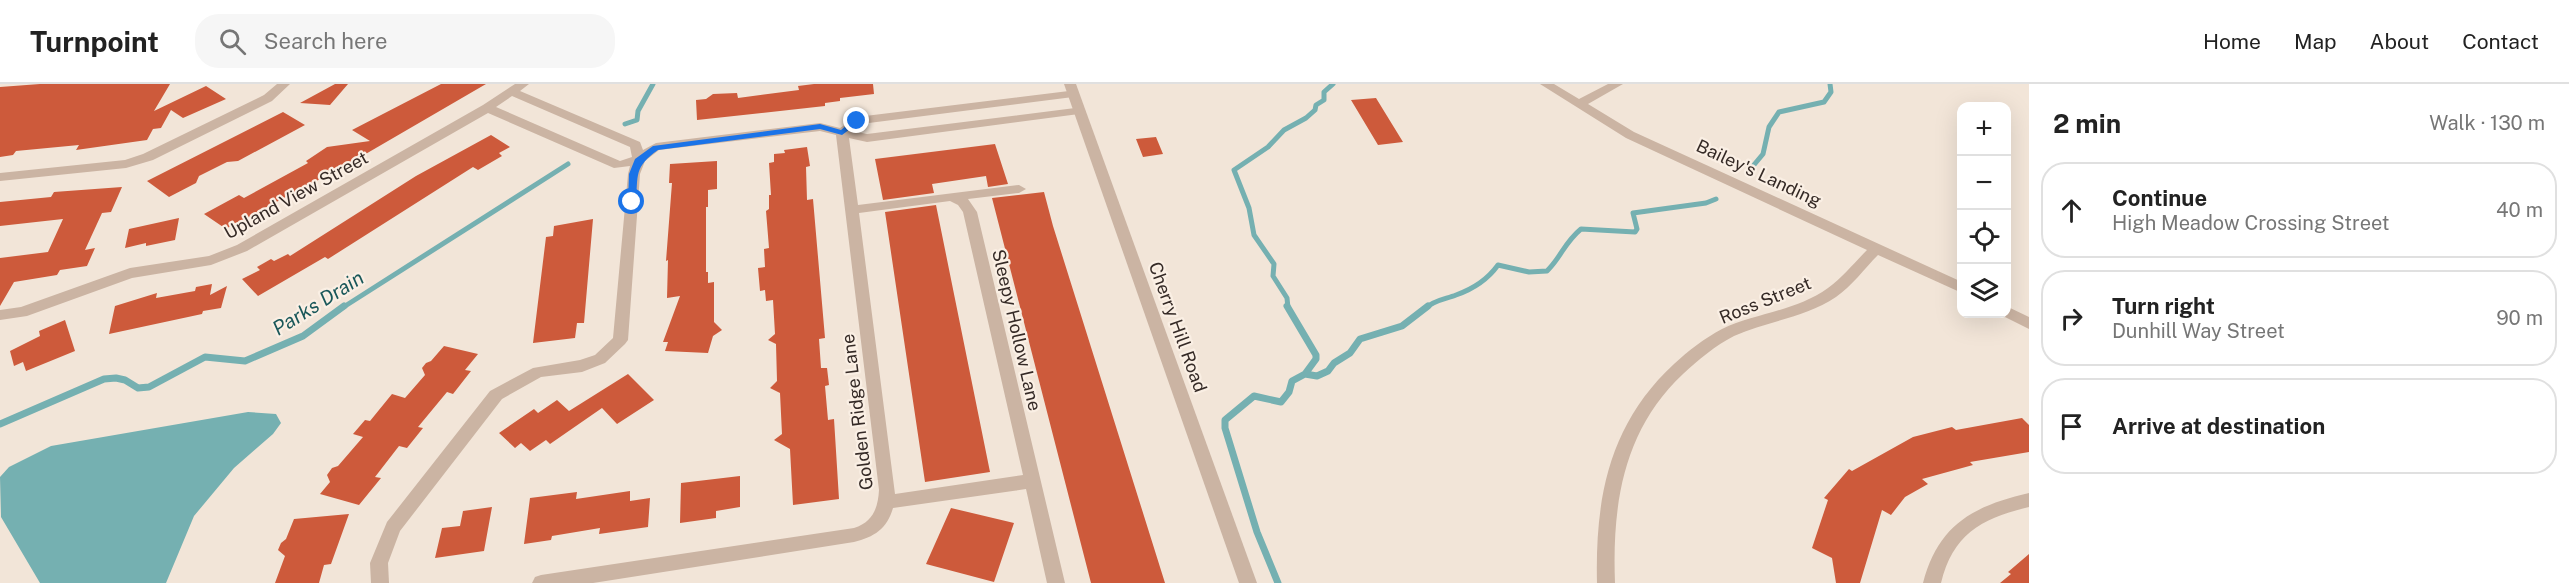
<!DOCTYPE html>
<html lang="en">
<head>
<meta charset="utf-8">
<style>
  body { margin:0; font-family:"Public Sans",sans-serif; background:#f6f6f6; color:#222 }
  .controls { position:absolute; right:18px; top:18px; display:grid; overflow:hidden; border-radius:12px; box-shadow:0 6px 24px #0002 }
  .controls button { width:54px; height:54px; display:grid; place-items:center; padding:0; border:0; border-bottom:2px solid #e0e0e0; background:#fff; color:#222; font:30px sans-serif }
  .stop { position:absolute; width:18px; height:18px; margin:-14px; border:4px solid #1a73e8; border-radius:50%; background:#fff }
  .stop.end { background:#1a73e8; border-color:#fff; box-shadow:0 2px 6px #0008 }
  .list { margin:0; padding:0; list-style:none }
  h2 { display:flex; justify-content:space-between; align-items:center; height:78px; margin:0; padding:0 24px; font-size:26px }
  h2 small { font-size:20px; font-weight:400; color:#767676 }
  .list li { display:grid; grid-template-columns:39px 1fr auto; gap:18px; align-items:center; box-sizing:border-box; height:96px; margin:0 12px 12px; padding:0 12px; border:2px solid #e0e0e0; border-radius:24px }
  .list b { display:block; font-size:22px; white-space:nowrap }
  .list p { margin:0; font-size:20px; white-space:nowrap; color:#767676 }
  .list em { font-size:20px; font-style:normal; color:#767676 }
  .icon { flex:none; width:33px; height:33px; fill:none; stroke:currentColor; stroke-width:2; stroke-linecap:round; stroke-linejoin:round }
  .map { position:relative; flex:none; width:2029px; height:499px; overflow:hidden }
  header { display:flex; align-items:center; gap:36px; box-sizing:border-box; height:84px; padding:0 30px; background:#fff; border-bottom:2px solid #e0e0e0 }
  header strong { font-size:28px }
  nav { display:flex; gap:33px; margin-inline-start:auto; font-size:21px }
  .search { width:420px; height:54px; background:#f6f6f6; display:flex; align-items:center; gap:15px; box-sizing:border-box; padding:0 21px; border-radius:24px; color:#767676; font-size:22px }
  main { display:flex }
  aside { flex:1; background:#fff }
  .map>svg:first-child { display:block }
  .water { fill:#75b0b1 }
  .lines { fill:none; stroke-linecap:round; stroke-linejoin:round }
  .stream-far1 { stroke:#75b0b1; stroke-width:5 }
  .stream { stroke:#75b0b1; stroke-width:7 }
  .building { fill:#cd5a3b }
  .minor { fill:#cbb4a3; fill-rule:evenodd }
  .tertiary { fill:#cbb4a3; fill-rule:evenodd }
  .route { fill:#1a73e8 }
  .labels { text-anchor:middle; dominant-baseline:central; stroke-width:4.5; stroke-linejoin:round; paint-order:stroke }
  .street-label { font-size:18px; fill:#352a26; stroke:#faefe4 }
  .water-label { font-size:20px; font-style:italic; fill:#195759; stroke:#faefe4 }
</style>
</head>
<body>
<header>
<strong>Turnpoint</strong>
<div class="search"><svg class="icon" aria-label="search" viewBox="0 0 24 24"><circle cx="10" cy="10" r="6"/><path d="M15 15l6 6"/></svg>Search here</div>
<nav><a>Home</a><a>Map</a><a>About</a><a>Contact</a></nav>
</header>
<main>
<div class="map">
<svg width="2029" height="499" viewBox="0 0 2029 499">
  <rect width="100%" height="100%" fill="#f2e5d8"/>
  <!-- water -->
  <path class="water" d="M248,328L276,330L281,339L273,350L234,384L194,432L166,499H40L1,433L0,393L9,383L51,362Z"/>
  <g class="lines">
    <!-- stream-far1 -->
    <path class="stream-far1" d="M625,40L637,36L638,27L653,0
      M1753,82L1763,70L1769,43L1779,28L1824,18L1831,8L1830,0
      M342,224L568,80
      M1288,224L1287,214L1273,192L1274,180L1254,151L1249,124L1234,86L1268,63L1284,46L1306,34L1315,26L1316,21L1324,16V8L1333,0
      M1426,224C1434,216 1446,215 1456,211C1473,205 1488,195 1498,181L1529,188L1547,187C1562,172 1564,159 1581,145L1635,148L1637,145L1633,129L1706,119L1716,115"/>
    <!-- stream -->
    <path class="stream" d="M1287,222L1316,271V275L1305,290
      M0,340L104,295L116,294L125,296L138,304L149,303L205,273L245,277L303,252L344,222
      M1278,499L1257,448L1225,344V336L1254,312L1281,318L1289,308L1292,297L1305,290L1317,292L1328,287L1334,279L1350,269L1360,255L1402,242L1428,222"/>
  </g>
  <!-- building -->
  <path class="building" d="M40,0H170L154,27L206,2L226,15L183,34L171,26L161,44L153,45L147,56L76,66L79,61L16,67L13,71L0,73V3Z
    M335,0H348L330,21L300,19Z
    M441,0H486L345,82L261,126L237,141L235,139L226,145L204,130L239,111L244,114L308,79L306,77L327,63L370,57L352,46Z
    M814,0H873L874,10L840,14V17L825,19V22L697,36L696,16L706,15L713,10L737,9L738,14L799,6L798,2Z
    M1376,14L1403,58L1378,61L1351,16Z
    M283,28L305,41L238,77L227,78L199,92L196,99L169,113L147,97Z
    M491,51L510,63L499,69L502,72L478,86L473,83L328,175L325,173L258,212L242,195L260,186L257,183L271,175L274,177L288,170L290,172L416,92Z
    M1156,53L1163,70L1143,73L1136,55Z
    M995,60L1008,100L988,103L986,92L932,100L934,109L883,116L875,75Z
    M807,63L810,82L806,83L807,116L813,115L825,254L819,255L821,284H827L829,301L825,302L828,336L834,335L839,415L793,421L790,365L774,356L782,350L780,309L770,304L777,297L776,260L768,256L775,250L773,216L766,217L765,206L760,207L758,184L765,183L764,165L769,164L766,127L769,125V111H771L769,79L774,78V70L785,69L784,66Z
    M717,77V105L708,106V123H706V188H708V199L714,198V238L722,246L713,252L708,269L665,267L668,258H663L680,212L667,214L668,176L666,177L672,99H669L670,80Z
    M122,103L111,128L102,129L85,166L95,164L87,182L60,186L57,191L14,198L0,222V174L48,168L63,135L0,142V118L51,113L54,108Z
    M1044,108L1053,142L1165,499H1091L992,114Z
    M936,121L990,388L925,398L885,128Z
    M179,134L175,156L146,162V159L125,164L129,145Z
    M593,135L584,239H577L575,254L533,259L546,153L553,152L554,142Z
    M212,200L210,211L227,202L221,224L203,227L202,230L109,250L115,222L157,209L156,214L195,207L196,203Z
    M65,236L75,267L26,287L23,278L14,282L10,267L40,252L39,247Z
    M444,262L478,270L465,286L471,287L453,310L447,308L418,343L423,344L407,364L399,362L375,393L381,394L359,421L320,410L330,398L327,391L332,384L338,382L363,353L353,350L365,336L370,337L392,310L405,314L425,291L422,284L426,279L431,277Z
    M628,290L654,316L617,340L602,324L550,360L546,356L530,367L521,359L515,364L499,349L534,325L538,329L557,316L569,327Z
    M2022,334L2029,341V368L1970,378L1973,381L1922,395L1928,400L1905,413L1891,431L1882,426L1860,499H1836L1832,474L1812,464L1828,416L1824,414L1849,385L1852,387L1913,353L1952,343L1956,346Z
    M740,392V423L716,427V434L680,439L681,399Z
    M630,407V417L650,414L648,443L599,450L600,444L552,452L551,456L524,460L530,414L577,408L576,415Z
    M492,423L484,467L435,474L442,444L460,442L463,427Z
    M951,424L1014,439L994,498L926,480Z
    M349,430L331,480L324,481L319,499H275L285,472L278,466L281,459L286,455L294,435Z
    M2029,470V499H2000L2011,490L2008,488Z"/>
  <g class="lines">
    <!-- minor -->
    <path class="minor" d="M277,0H290L272,17L153,76L126,84L0,97V89L125,76L143,70L264,11Z
      M515,0H529L520,7L640,58L643,66L656,59L820,39L840,44L857,33L1077,6L1079,9L1073,13L861,40L852,47L867,50L1083,23V29L1079,30L867,58L849,54L858,121L1019,101L1026,105L1019,109L968,115L977,128L1065,499H1047L1026,405L893,424C887,445 874,453 854,458L593,499H532L535,493L541,491L854,444C873,438 878,424 879,406L836,51L820,47L659,66L645,77L640,90L628,256L625,260L605,279L582,288L541,293L502,315L400,447L388,479L389,499H371L370,479L387,438L490,307L533,284L580,276L595,271L613,254L628,90L630,82L614,84L488,29L247,167L211,181L132,194L27,232L0,236V226L21,223L130,184L209,172L237,161L483,21ZM512,12L630,63L632,73L620,77L496,23ZM950,117L958,121L963,128L1023,391L895,410L859,129Z
      M1540,0H1554L1579,15L1608,0H1623L1588,20L1634,48L1962,198V209L1878,171C1864,185 1852,202 1836,213C1805,234 1767,237 1734,252C1716,261 1698,276 1683,290C1623,346 1612,421 1615,499H1597C1595,414 1609,340 1674,280C1688,267 1705,254 1722,245C1756,229 1796,227 1828,204C1843,193 1854,179 1867,166L1626,54Z
      M2006,222L2029,233V245L2001,231L2006,230Z
      M2029,409V423C1982,434 1953,450 1941,499H1923C1938,441 1973,422 2029,409Z"/>
    <!-- tertiary -->
    <path class="tertiary" d="M1064,0H1076L1257,499H1239Z"/>
  </g>
  <!-- route -->
  <path class="route" d="M854,35L861,37L842,51L820,45L658,66C634,83 638,91 636,118L632,121L628,118L629,90L635,75L653,62L820,40L841,46Z"/>
  <g class="labels">
    <!-- street labels -->
    <g class="street-label">
      <text transform="translate(1759 89) rotate(25)">Bailey's Landing</text>
      <text transform="translate(296 111) rotate(-29)">Upland View Street</text>
      <text transform="translate(1765 216) rotate(-22)">Ross Street</text>
      <text transform="translate(1178 243) rotate(70)">Cherry Hill Road</text>
      <text transform="translate(1017 246) rotate(77)">Sleepy Hollow Lane</text>
      <text transform="translate(857 328) rotate(-97)">Golden Ridge Lane</text>
    </g>
    <!-- water labels -->
    <g class="water-label">
      <text transform="translate(318 219) rotate(-32)">Parks Drain</text>
    </g>
  </g>
</svg>
<div class="controls">
<button>+</button>
<button>−</button>
<button><svg class="icon" aria-label="locate" viewBox="0 0 24 24"><circle cx="12" cy="12" r="6"/><path d="M12 2v4M12 18v4M2 12h4M18 12h4"/></svg></button>
<button><svg class="icon" aria-label="layers" viewBox="0 0 24 24"><path d="M12 4l9 5-9 5-9-5zM3 14l9 5 9-5"/></svg></button>
</div>
<div class="stop" style="left:632px;top:118px"></div>
<div class="stop end" style="left:857px;top:37px"></div>
</div>
<aside>
<h2>2 min<small>Walk · 130 m</small></h2>
<ul class="list">
<li><svg class="icon" aria-label="ahead" viewBox="0 0 24 24"><path d="M12 20V5M6 11l6-6 6 6"/></svg><div><b>Continue</b><p>High Meadow Crossing Street</p></div><em>40 m</em></li>
<li><svg class="icon" aria-label="right" viewBox="0 0 24 24"><path d="M7 20v-9h11M14 6l5 5-5 5"/></svg><div><b>Turn right</b><p>Dunhill Way Street</p></div><em>90 m</em></li>
<li><svg class="icon" aria-label="arrive" viewBox="0 0 24 24"><path d="M6 21V4h12l-3 4 3 4H6"/></svg><div><b>Arrive at destination</b></div></li>
</ul>
</aside>
</main>
</body>
</html>
